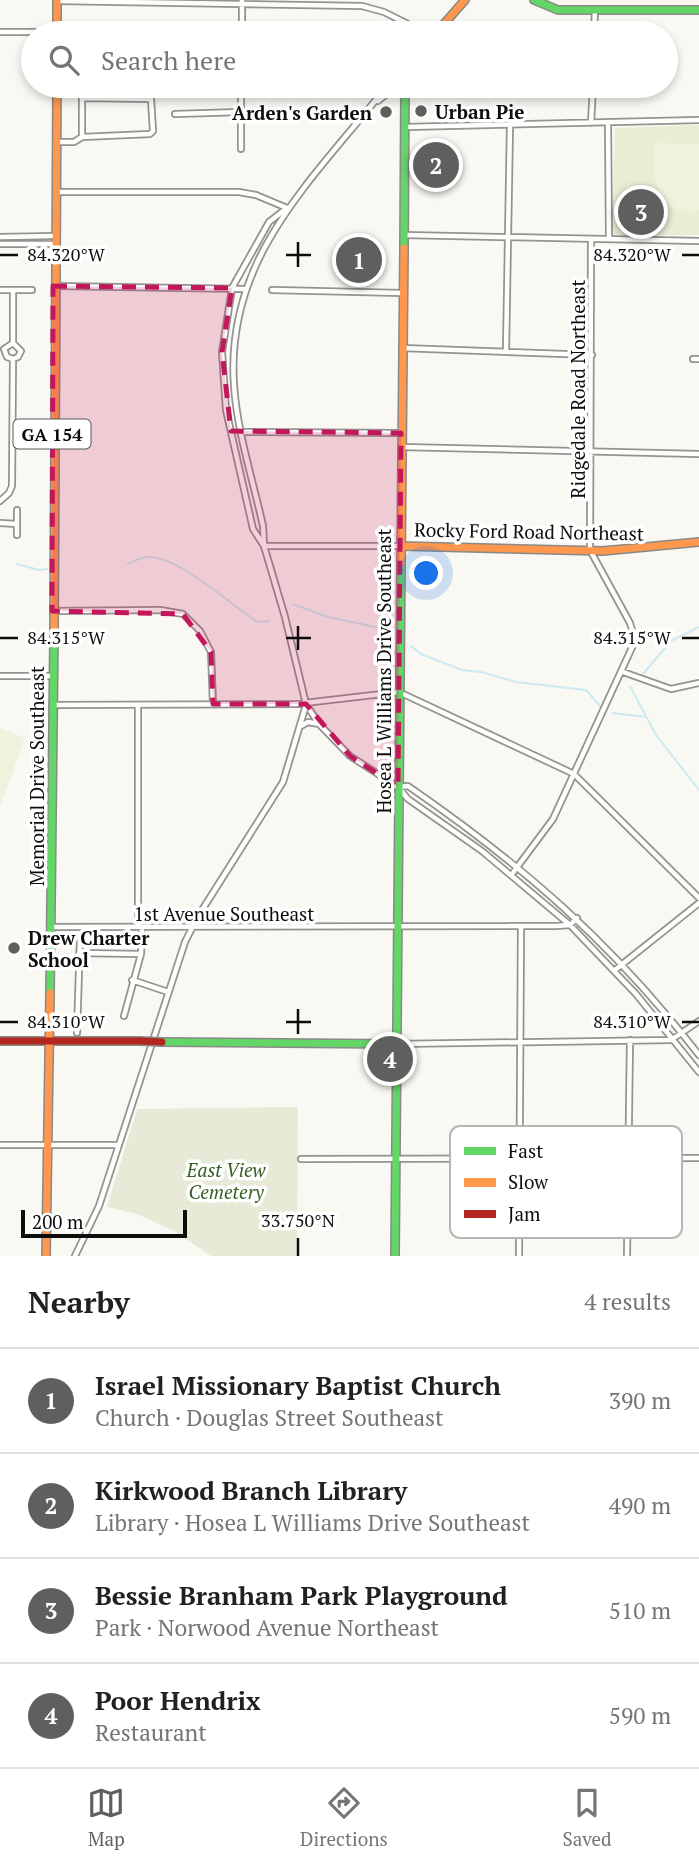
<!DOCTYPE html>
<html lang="en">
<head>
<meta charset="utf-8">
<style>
  body { margin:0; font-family:"PT Serif",serif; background:#f6f6f6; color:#202124 }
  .scale { position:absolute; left:21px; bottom:18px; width:166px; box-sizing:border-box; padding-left:7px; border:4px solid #0d0d0d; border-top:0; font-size:19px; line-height:24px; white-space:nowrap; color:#0d0d0d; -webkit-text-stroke:5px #fff; paint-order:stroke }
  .you { position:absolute; left:427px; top:574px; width:24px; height:24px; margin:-18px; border:5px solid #fff; border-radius:50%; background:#1a73e8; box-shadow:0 0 0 10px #1a73e833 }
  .badge { display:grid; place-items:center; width:46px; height:46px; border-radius:50%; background:#605f5d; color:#fff; font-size:23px; font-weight:700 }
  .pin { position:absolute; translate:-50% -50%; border:4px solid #fff; box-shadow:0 2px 7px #0006 }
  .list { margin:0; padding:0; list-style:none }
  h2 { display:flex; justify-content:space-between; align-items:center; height:91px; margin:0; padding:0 28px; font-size:30px }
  h2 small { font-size:23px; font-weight:400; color:#757577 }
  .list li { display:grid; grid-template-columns:46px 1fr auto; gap:21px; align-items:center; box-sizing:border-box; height:105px; padding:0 28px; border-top:2px solid #e0e0e0 }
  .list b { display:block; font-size:26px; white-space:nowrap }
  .list p { margin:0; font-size:23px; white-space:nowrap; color:#757577 }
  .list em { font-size:23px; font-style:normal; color:#757577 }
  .icon { flex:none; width:38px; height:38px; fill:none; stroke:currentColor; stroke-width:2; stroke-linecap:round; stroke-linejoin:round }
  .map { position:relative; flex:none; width:699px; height:1256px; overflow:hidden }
  .search { position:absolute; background:#fff; box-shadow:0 4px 10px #0003; left:21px; right:21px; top:21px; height:77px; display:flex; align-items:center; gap:18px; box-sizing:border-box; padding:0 24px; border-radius:38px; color:#757577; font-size:26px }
  .sheet { height:511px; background:#fff }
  nav { display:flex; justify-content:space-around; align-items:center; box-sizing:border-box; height:98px; border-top:2px solid #e0e0e0; background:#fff; font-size:19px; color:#757577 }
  nav a { display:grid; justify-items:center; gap:4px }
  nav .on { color:#605f5d }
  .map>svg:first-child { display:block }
  .green { fill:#e7eed4 }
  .cemetery { fill:#e8ead8 }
  .pitch { fill:#f0f2dd }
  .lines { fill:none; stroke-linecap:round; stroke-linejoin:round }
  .stream { stroke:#cceaf1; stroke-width:2 }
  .street-casing { stroke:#949390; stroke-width:8 }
  .fast-casing { stroke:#8a8987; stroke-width:10 }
  .slow-casing { stroke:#8a8987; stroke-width:10 }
  .jam-casing { stroke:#8a8987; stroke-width:10 }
  .street { stroke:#fefefd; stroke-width:4.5 }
  .fast { stroke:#63d668; stroke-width:7 }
  .slow { stroke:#ff974d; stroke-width:7 }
  .jam { stroke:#b3261e; stroke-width:7 }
  .jam-bridge-casing { stroke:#8a8987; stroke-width:10; stroke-linecap:butt }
  .jam-bridge { stroke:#b3261e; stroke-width:7 }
  .marked { fill:#c2185b; fill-opacity:0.2; stroke:#c2185b; stroke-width:5; stroke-dasharray:14 9; stroke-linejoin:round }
  .ticks { fill:none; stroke:#0d0d0d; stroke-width:2.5 }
  .poi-dot { fill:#605f5d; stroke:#fff; stroke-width:2.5 }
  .labels { text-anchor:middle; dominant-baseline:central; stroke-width:7; stroke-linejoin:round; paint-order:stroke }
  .shield { fill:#fff; stroke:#565656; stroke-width:2 }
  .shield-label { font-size:18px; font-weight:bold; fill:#0d0d0d }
  .poi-label { font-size:19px; font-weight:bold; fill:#0d0d0d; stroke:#fff; text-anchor:start }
  .street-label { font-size:19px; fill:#0d0d0d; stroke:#fff }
  .park-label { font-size:19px; font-style:italic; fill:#385f23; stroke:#fff }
  .key { fill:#fff; stroke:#b6b6b6; stroke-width:2 }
  .key-label { font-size:19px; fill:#0d0d0d }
  .ticks-label { font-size:18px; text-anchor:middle; fill:#0d0d0d; stroke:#fff; stroke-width:7; stroke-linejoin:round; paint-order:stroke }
</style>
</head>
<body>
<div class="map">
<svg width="699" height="1256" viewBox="0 0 699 1256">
  <rect width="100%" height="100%" fill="#faf8f2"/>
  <!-- green -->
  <path class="green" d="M699,125V235H612L615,128Z"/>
  <!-- cemetery -->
  <path class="cemetery" d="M298,1107L297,1256H211L174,1231L137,1214L107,1207L137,1109Z"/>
  <!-- pitch -->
  <path class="pitch" d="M654,143L699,144V210L688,213L662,204L654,174Z
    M0,728L25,738L0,807Z"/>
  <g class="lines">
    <!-- stream -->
    <path class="stream" d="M17,564L39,570L47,569
      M128,564C134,561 141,557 148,557C178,556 232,605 257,622L269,621
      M293,604L328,617L385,629
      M411,646L421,654L462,670L481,672L516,682L586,690L600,706
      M643,674L671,641L699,627
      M630,686L656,735L699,790
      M613,713L646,717"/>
    <!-- street casing -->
    <g class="street-casing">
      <path id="street" d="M58,1L362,6L384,12L426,33
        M0,32H56
        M242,33V0
        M594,33L595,10
        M378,101L393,89L404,88
        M175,114L241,112
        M608,122L609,239
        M591,123L593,86
        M405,127L699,120
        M56,142H74L82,137L150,134L153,131L151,99L82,98V137
        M241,149V86
        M56,192H239L256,195L287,208
        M287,208L269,222L232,288L222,352L226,410L253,529L264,546L285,617L306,704L319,724L350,756L398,787L408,799L482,851L570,925L636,994L699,1072
        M404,235L699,241
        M0,237L54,236
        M0,244H54
        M56,286L244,289
        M0,290H32
        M272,290L402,293
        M402,348L592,355
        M506,351L510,125
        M13,359L7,357L4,349L13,343
        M693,359H699
        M242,432L401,433
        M402,447L699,454
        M0,501L9,493L12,486L13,359L18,357L21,351L13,343V290
        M17,510V535
        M0,523L17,524
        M264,545L263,526C253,480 237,432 234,385C225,256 314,179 387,86
        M264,546H399
        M53,611L160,610L183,614L200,631L211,652L213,704
        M623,672L671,689L699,683
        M0,676H52
        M52,705L296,704L399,692L574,774L699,898
        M301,726L308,722L319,724
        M399,787L408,786C524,866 612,943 699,1055
        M512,874L553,819L635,641L630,623L590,550L591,239
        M51,927L556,926L570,925L577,918
        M138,927V705
        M79,953L141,954
        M615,970L699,903
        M132,980L168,992
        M124,1016L141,954L142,927
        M77,1033L80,938
        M397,1044L671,1040L699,1021
        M0,1145H119
        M301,1159L699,1158
        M75,1256L99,1206L185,942L197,918L283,782L306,705
        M519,1256L521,926
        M627,1256L630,1040"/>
    </g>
    <!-- fast casing -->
    <g class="fast-casing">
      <path id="fast" d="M534,0L558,10H699
        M404,248L405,86
        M50,993L54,636
        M162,1042L396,1044
        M395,1256L401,564"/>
    </g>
    <!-- slow casing -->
    <g class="slow-casing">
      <path id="slow" d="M57,0V33
        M436,33L465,0
        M400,546L603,551L699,542
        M401,564L404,248
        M54,636L57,86
        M46,1256L50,993"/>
    </g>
    <!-- jam casing -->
    <g class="jam-casing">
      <path id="jam" d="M0,1041H140"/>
    </g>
    <!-- street -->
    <use href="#street" class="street"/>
    <!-- fast -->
    <use href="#fast" class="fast"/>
    <!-- slow -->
    <use href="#slow" class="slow"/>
    <!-- jam -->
    <use href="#jam" class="jam"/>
    <!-- jam-bridge casing -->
    <g class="jam-bridge-casing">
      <path id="jam-bridge" d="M140,1041L162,1042"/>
    </g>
    <!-- jam-bridge -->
    <use href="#jam-bridge" class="jam-bridge"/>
  </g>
  <!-- marked area -->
  <path class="marked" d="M53,286L232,288L222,352L231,431L401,433L398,787L350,756L306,704H213L211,652L183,614L52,611Z"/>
  <!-- ticks -->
  <path class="ticks" d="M298,242V267M0,255H18M286,255H311M682,255H699M298,626V650M0,638H18M286,638H311M682,638H699M298,1009V1034M0,1022H18M286,1022H311M682,1022H699M298,1238V1256"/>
  <!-- markers -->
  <g class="poi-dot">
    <circle cx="421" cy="111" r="7"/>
    <circle cx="386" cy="112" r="7"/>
    <circle cx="14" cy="948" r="7"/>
  </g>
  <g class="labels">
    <!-- shield labels -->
    <rect class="shield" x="13.5" y="419.5" width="77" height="29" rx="5"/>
    <g class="shield-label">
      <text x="52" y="434">GA 154</text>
    </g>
    <!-- poi labels -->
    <g class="poi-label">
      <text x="435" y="111">Urban Pie</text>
      <text x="372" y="112" text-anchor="end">Arden's Garden</text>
      <text x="28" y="937">Drew Charter<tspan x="28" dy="22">School</tspan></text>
    </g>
    <!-- street labels -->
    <g class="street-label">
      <text transform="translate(577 389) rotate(-90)">Ridgedale Road Northeast</text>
      <text transform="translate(529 531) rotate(1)">Rocky Ford Road Northeast</text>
      <text transform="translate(383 671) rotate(-90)">Hosea L Williams Drive Southeast</text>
      <text transform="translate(36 776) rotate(-90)">Memorial Drive Southeast</text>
      <text x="224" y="913">1st Avenue Southeast</text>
    </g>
    <!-- park labels -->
    <g class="park-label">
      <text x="226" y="1169">East View<tspan x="226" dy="22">Cemetery</tspan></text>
    </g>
  </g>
  <!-- legend -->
  <rect x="450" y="1126" width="232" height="112" rx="10" class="key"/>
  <rect x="464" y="1147" width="32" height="8" fill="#63d668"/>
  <rect x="464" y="1178" width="32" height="9" fill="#ff974d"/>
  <rect x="464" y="1210" width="32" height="8" fill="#b3261e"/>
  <g class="key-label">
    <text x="508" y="1158">Fast</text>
    <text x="508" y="1189">Slow</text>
    <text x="508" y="1221">Jam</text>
  </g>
  <g class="ticks-label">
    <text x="632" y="261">84.320°W</text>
    <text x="66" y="261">84.320°W</text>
    <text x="632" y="644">84.315°W</text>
    <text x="66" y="644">84.315°W</text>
    <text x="632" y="1028">84.310°W</text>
    <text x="66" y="1028">84.310°W</text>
    <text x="298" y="1227">33.750°N</text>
  </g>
</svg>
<div class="scale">200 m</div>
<div class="you"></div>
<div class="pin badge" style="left:359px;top:260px">1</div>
<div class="pin badge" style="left:436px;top:165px">2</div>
<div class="pin badge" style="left:641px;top:212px">3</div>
<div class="pin badge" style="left:390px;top:1059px">4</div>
<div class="search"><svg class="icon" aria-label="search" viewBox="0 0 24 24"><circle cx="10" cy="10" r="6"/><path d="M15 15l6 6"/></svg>Search here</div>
</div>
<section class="sheet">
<h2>Nearby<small>4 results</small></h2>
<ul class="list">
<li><span class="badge">1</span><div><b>Israel Missionary Baptist Church</b><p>Church · Douglas Street Southeast</p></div><em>390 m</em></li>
<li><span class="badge">2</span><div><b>Kirkwood Branch Library</b><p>Library · Hosea L Williams Drive Southeast</p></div><em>490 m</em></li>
<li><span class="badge">3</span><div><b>Bessie Branham Park Playground</b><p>Park · Norwood Avenue Northeast</p></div><em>510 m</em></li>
<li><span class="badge">4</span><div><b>Poor Hendrix</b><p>Restaurant</p></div><em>590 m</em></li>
</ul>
</section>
<nav>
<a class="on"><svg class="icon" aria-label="map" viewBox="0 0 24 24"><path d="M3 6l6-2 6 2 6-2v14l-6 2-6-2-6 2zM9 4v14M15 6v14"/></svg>Map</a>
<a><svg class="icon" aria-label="directions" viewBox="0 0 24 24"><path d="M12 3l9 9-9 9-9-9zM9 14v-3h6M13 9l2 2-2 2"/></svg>Directions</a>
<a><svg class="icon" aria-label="saved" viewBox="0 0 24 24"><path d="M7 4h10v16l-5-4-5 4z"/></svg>Saved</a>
</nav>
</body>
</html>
